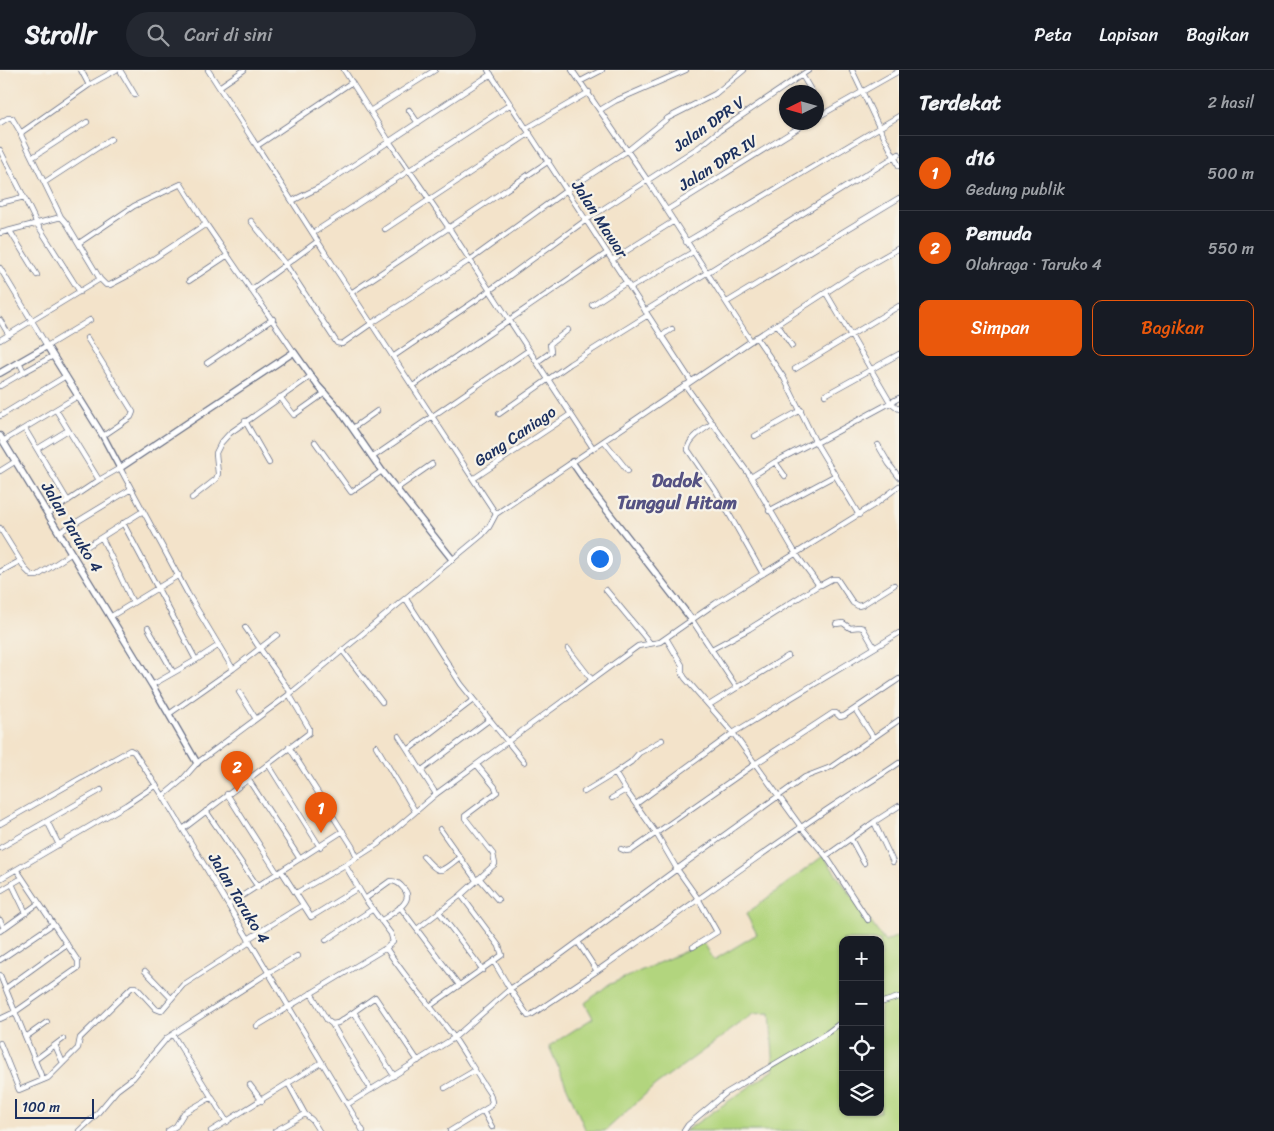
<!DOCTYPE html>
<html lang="id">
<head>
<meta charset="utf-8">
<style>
  body { margin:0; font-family:Sriracha,sans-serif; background:#242831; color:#f1f3f6 }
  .controls { position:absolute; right:15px; bottom:15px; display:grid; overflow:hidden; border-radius:10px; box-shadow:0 1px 4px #0004 }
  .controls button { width:45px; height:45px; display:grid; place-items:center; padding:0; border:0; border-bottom:1px solid #363941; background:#171b24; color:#f1f3f6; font:25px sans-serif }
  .compass { position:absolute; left:779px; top:15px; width:45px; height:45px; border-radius:50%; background:#171b24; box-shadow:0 1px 4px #0004; rotate:265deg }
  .scale { position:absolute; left:15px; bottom:12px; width:79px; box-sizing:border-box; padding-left:5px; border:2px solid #1b2f5e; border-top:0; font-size:14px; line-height:18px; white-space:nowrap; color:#1b2f5e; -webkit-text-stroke:4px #f7f3e8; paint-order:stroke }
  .you { position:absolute; left:599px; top:488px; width:18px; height:18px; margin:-12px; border:4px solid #fff; border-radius:50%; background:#1a73e8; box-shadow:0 0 0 8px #1a73e833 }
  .badge { display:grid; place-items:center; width:32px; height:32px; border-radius:50%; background:#ea580c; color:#fff; font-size:16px; font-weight:700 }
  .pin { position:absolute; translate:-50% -41px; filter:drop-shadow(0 1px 2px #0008) }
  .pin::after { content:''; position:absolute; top:26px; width:18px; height:15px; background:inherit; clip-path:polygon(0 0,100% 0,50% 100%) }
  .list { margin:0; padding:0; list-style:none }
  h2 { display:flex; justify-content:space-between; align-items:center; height:65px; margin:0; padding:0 20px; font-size:21px }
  h2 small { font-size:16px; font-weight:400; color:#9ea1a6 }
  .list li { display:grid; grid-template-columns:32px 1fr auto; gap:15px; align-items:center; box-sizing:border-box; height:75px; padding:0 20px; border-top:1px solid #363941 }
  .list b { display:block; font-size:19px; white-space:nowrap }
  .list p { margin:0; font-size:16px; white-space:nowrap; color:#9ea1a6 }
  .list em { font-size:16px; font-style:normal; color:#9ea1a6 }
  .actions { display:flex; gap:10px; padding:15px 20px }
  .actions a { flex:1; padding:11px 0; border:1px solid #ea580c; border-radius:10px; text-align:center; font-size:18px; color:#ea580c }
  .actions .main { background:#ea580c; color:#fff }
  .icon { flex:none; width:28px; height:28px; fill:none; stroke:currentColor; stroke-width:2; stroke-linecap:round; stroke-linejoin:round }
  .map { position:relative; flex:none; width:899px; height:1061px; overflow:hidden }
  header { display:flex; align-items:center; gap:30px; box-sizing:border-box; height:70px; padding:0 25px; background:#171b24; border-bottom:1px solid #363941 }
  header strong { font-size:24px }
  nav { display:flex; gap:28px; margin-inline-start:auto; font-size:18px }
  .search { width:350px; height:45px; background:#242831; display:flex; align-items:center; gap:12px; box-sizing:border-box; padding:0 18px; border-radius:28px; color:#9ea1a6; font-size:19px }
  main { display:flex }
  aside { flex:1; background:#171b24 }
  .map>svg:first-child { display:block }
  .green { fill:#b2d57e; stroke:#66826e; fill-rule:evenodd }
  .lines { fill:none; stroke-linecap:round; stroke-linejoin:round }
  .minor-casing { stroke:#676e84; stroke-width:6 }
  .tertiary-casing { stroke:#676e84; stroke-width:8 }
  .minor { stroke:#fff; stroke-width:4.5 }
  .tertiary { stroke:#fff; stroke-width:5.5 }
  .labels { text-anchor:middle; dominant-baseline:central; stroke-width:4.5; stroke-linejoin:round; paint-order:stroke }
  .street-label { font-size:16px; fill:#1b2f5e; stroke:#f7f3e8 }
  .quarter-label { font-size:19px; font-weight:bold; fill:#555283; stroke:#f7f3e8 }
</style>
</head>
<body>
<header>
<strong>Strollr</strong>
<div class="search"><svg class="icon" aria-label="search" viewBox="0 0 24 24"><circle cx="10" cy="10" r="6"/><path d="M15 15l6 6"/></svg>Cari di sini</div>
<nav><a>Peta</a><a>Lapisan</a><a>Bagikan</a></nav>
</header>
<main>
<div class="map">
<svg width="899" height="1061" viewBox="0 0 899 1061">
  <rect width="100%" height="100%" fill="#f7f3e8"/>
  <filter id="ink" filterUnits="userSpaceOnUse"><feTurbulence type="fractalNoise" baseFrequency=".02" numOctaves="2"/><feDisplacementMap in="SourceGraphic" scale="10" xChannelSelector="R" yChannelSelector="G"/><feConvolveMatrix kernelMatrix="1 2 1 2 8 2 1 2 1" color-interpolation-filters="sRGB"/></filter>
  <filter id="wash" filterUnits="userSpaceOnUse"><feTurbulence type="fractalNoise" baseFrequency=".0096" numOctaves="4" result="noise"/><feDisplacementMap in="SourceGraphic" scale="20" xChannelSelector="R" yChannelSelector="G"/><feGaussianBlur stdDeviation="1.12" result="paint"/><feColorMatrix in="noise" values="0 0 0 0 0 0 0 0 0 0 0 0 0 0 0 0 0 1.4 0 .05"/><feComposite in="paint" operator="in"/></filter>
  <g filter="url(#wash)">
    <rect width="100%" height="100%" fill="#f3e3ca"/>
    <!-- green -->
    <path class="green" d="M823,786L885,872L899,865V1061H685L774,1000L770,943L753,944L651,1019L605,1061H586L549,976L593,948L585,933L608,915L704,873L714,890L757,864L746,844ZM843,870H880V1042H843Z"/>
  </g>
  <g filter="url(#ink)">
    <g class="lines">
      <!-- minor casing -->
      <g class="minor-casing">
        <path id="minor" d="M81,0L89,15
          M120,0L135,25
          M208,0L333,195L496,444
          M344,0L389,71L449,158L593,378
          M488,0L691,311
          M572,0L648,111L751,271
          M852,0L879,57L899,96
          M802,5L812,22
          M581,11L602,0
          M219,17L244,0
          M409,40L418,53
          M600,40L615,31L686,0
          M370,41L435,0
          M816,48L899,1
          M0,53L8,48H12L21,63
          M527,58L589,22
          M257,76L352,12
          M0,80L24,127L0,133
          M33,87L87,52
          M45,112L111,69
          M24,127L37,154L80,222
          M292,131L322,116L491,4
          M667,140L808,52
          M61,147L67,154L100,209L106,215H110L129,205L206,154
          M251,151L286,195L337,273L342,274L372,253L470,190L567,120L627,81L668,48L715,24L744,0
          M385,159L530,63
          M10,161L37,205
          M0,163L61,147L21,65L22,62L89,15L116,0
          M313,163L511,34
          M686,172L899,46
          M79,173L134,136L181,114L206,154L294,282
          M612,190L674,151
          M0,198L47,276L90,250
          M189,211L228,185
          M630,218L693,182
          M251,220L318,171
          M351,223L549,91
          M826,223L890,332L899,339
          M727,232L899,128
          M592,235L627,212
          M645,241L899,84
          M0,250L9,265
          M777,254L792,276
          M661,266L672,259
          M756,267L784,308L816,373L859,445
          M87,268L133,342L131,347L103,366
          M0,270L100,209
          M394,286L475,231L586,150L699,77L719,61L809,0
          M19,292L24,302L53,286
          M537,292L551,282L550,274L568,260
          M207,293L273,249
          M795,299L899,236
          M685,315L751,407L796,484L818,514L821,515L832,509H837L853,533L858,536L862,535L894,515
          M0,316L24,302
          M413,316L607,183
          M825,325L899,284
          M280,327L294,345L325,323
          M499,344L570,294L648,245
          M0,346L66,306
          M245,351L269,393
          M713,353C705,359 687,369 688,380L716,421L763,504
          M353,358L377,341
          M25,359L68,431
          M755,366L801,340
          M3,371L78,326
          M604,371L628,401
          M315,372L351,422L382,401
          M816,373L899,328
          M878,375L889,394L899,407
          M37,379L68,360
          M373,387L529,280
          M775,392L785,406
          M0,401L16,391
          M751,407L775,392L815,371
          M473,409L571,344
          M99,410L120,398L188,524L233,599L169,644
          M396,419L432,394
          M192,428L216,409L218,404L216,383L221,373L230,363L311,306
          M769,441L836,405
          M48,444L99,410L56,340
          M123,453L196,590
          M0,458L26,500L32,506H37L72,483
          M60,462L131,419
          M102,468L133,533
          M86,477L143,441
          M0,502L20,491
          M606,520L650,573
          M406,529L461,614L524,692
          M110,547L179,505
          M692,550L737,618
          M836,554L843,553L850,558L859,557L863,558L874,577
          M245,557L291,623
          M148,558L173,602
          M666,568L682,595V603L685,608L733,663L801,757L826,786L868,850
          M568,579L592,610
          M712,579L749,559L819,515
          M342,580L382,632
          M233,599L277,565
          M152,615L196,590L219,575
          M239,622L256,649
          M709,635L788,586
          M855,639L873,667
          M399,666L436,724
          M376,676L415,741
          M289,677L352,776L357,787
          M408,680L473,630
          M268,694L320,777
          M422,700L489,650
          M615,703L626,721
          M248,709L300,789
          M584,722L615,703L631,692L639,683L662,670
          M227,724L278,804
          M636,734L733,663L899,563
          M206,741L258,817
          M47,751L59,775
          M874,752L893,792
          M0,754L130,680L134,682L163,726
          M183,759L309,663V658L289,624
          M440,759L476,810
          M851,769L864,793
          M0,778L101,720
          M621,779L626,781L632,780L755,694L833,643H836L840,647L844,646L899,609
          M423,786C441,807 440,802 460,787
          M826,786L874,752L899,736
          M282,802L311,847L358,818
          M479,808L498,830
          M0,809L126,735L156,715
          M12,814L26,843
          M0,821L22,808
          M296,823L345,795
          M365,829L390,811C397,811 400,814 404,819C416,832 390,844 381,851
          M228,835L343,761
          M400,837L459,915
          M439,842L483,900
          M0,850L4,858
          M417,859L461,825L495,794L493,784L465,748V746L497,722L495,717L477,695
          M0,861L39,833
          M248,869L303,835
          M326,870L373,839
          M578,872L597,901C674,847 750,791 828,739C852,723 876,709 899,693
          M693,877L717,862L699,830L677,799L805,707L831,697L899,650
          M386,878C406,909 431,936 453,966C466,985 477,1005 490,1024L492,1032L489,1037L450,1061
          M0,890L53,854
          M494,892L510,919L528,946L531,945L597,901
          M145,901L171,928
          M0,905L43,1010
          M6,918L67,874
          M311,923L327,950L332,954L338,953L375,927L418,991
          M880,933L899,927
          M430,936L502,885L499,876L461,825
          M354,942L394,1006
          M0,949L15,942L78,898V891L17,800
          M332,954L371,1020
          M257,956L386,878L393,872L391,864L365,829L345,795L378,774L436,724L638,576L660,572L716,533L877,433L899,416
          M173,965L227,1052
          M26,967L47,952
          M0,973L19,1020L48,1008L78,978L80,968L132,917H136L156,939L161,941L183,915L250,872
          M55,975L63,993
          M35,990L63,969
          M288,1013L305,1044L312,1050L319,1061
          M250,1015L262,1031
          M445,1018L474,1001
          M348,1034L454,968L510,919L552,891L677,799L656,763L627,722L624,721L612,728
          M484,1042L492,1057
          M79,1061L96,1045L117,1020L133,1008L167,968L268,903L297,886
          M168,1061L176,1056L184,1043L212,1027
          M211,1061L322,992
          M275,1061L305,1044
          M363,1061L163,726L182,710L197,693L291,623L482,465L489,457L496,444L751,271L859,201L899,178
          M684,1061L688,1055L726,1023L827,963L843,951"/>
      </g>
      <!-- tertiary casing -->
      <g class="tertiary-casing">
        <path id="tertiary" d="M0,303L47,276L103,366L120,398L294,282L318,316L339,339L382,401L452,489
          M0,366L152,615L197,693
          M572,392L595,425L692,550"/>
      </g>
      <!-- minor -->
      <use href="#minor" class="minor"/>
      <!-- tertiary -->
      <use href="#tertiary" class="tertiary"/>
    </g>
  </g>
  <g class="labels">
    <!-- street labels -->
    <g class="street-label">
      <text transform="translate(709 54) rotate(-35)">Jalan DPR V</text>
      <text transform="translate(718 93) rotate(-32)">Jalan DPR IV</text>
      <text transform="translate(600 149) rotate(57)">Jalan Mawar</text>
      <text transform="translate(515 366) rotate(-34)">Gang Caniago</text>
      <text transform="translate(72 457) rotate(59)">Jalan Taruko 4</text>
      <text transform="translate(239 828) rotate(59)">Jalan Taruko 4</text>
    </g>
    <!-- quarter labels -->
    <g class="quarter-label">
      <text x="677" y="410">Dadok<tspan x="677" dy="22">Tunggul Hitam</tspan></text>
    </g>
  </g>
</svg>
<div class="controls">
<button>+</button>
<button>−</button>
<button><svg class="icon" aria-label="locate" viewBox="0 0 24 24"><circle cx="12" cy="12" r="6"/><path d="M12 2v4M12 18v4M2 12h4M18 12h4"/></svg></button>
<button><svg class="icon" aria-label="layers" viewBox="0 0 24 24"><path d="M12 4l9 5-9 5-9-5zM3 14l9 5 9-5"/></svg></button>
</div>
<svg class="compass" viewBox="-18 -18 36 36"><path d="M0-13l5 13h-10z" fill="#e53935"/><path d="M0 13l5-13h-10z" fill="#9ea1a6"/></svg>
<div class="scale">100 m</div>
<div class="you"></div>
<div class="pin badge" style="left:321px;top:763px">1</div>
<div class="pin badge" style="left:237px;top:722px">2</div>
</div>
<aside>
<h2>Terdekat<small>2 hasil</small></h2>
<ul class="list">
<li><span class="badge">1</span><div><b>d16</b><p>Gedung publik</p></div><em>500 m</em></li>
<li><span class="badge">2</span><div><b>Pemuda</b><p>Olahraga · Taruko 4</p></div><em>550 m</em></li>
</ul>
<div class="actions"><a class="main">Simpan</a><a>Bagikan</a></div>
</aside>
</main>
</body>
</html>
